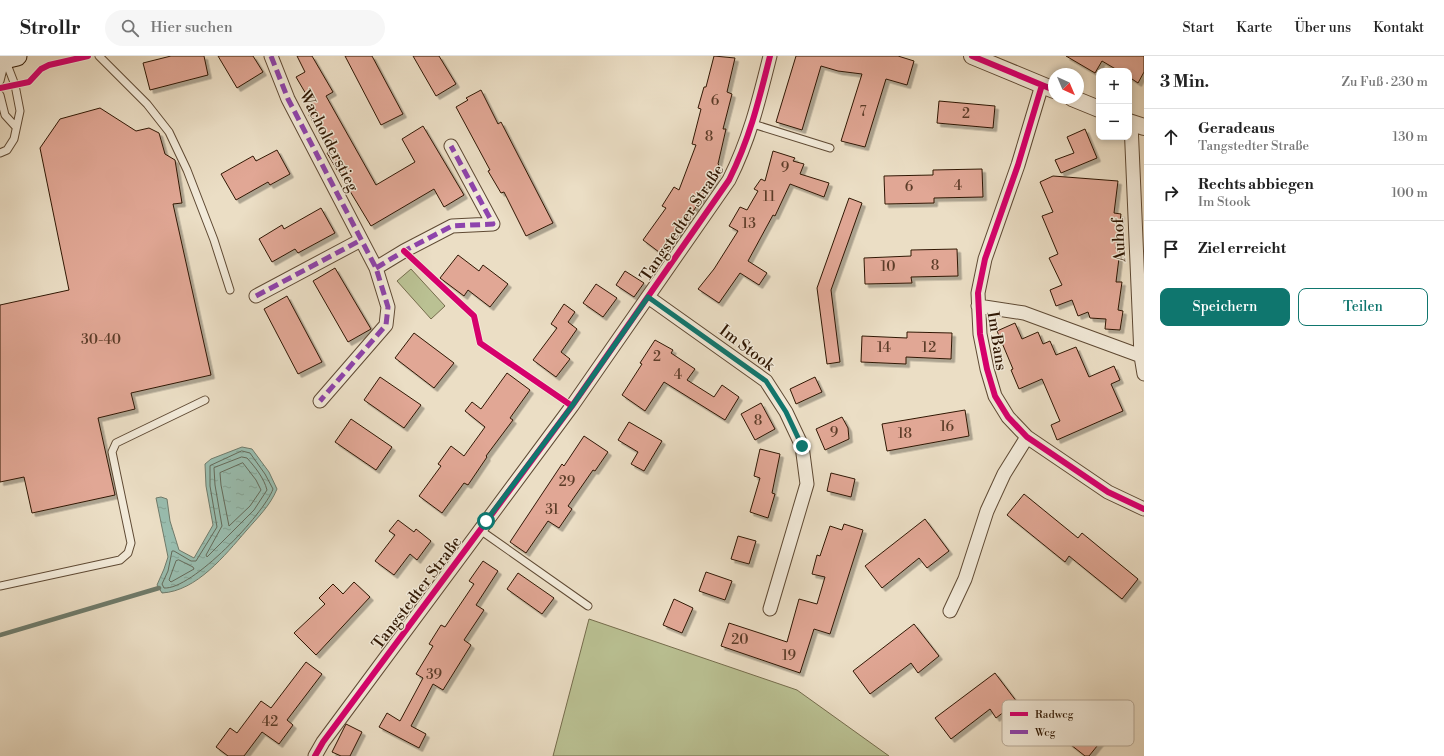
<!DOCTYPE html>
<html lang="de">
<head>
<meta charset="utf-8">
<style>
  body { margin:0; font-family:"Libre Bodoni",serif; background:#f6f6f6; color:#222 }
  .controls { position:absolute; right:12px; top:12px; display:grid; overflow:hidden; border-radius:8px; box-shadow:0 2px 6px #0003 }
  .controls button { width:36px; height:36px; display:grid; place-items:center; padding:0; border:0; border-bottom:1px solid #e0e0e0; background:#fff; color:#222; font:20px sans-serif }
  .compass { position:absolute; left:1048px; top:12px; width:36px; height:36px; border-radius:50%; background:#fff; box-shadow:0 2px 6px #0003; rotate:136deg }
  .stop { position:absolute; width:12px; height:12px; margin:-9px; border:3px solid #0f766e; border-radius:50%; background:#fff }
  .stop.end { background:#0f766e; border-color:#fff; box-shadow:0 1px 4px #0008 }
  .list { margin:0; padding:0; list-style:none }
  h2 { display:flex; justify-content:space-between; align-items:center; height:52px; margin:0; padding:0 16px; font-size:17px }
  h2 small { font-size:13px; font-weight:400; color:#767676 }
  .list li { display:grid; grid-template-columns:26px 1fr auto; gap:12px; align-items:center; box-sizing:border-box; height:56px; padding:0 16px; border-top:1px solid #e0e0e0 }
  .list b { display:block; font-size:15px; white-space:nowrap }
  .list p { margin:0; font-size:13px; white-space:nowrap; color:#767676 }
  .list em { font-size:13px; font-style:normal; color:#767676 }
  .actions { display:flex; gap:8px; padding:12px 16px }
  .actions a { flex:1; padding:9px 0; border:1px solid #0f766e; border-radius:8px; text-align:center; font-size:14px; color:#0f766e }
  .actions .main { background:#0f766e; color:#fff }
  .icon { flex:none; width:22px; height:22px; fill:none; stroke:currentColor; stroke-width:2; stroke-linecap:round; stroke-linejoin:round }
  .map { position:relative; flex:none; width:1144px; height:700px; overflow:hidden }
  header { display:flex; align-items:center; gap:24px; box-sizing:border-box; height:56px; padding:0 20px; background:#fff; border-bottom:1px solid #e0e0e0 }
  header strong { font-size:19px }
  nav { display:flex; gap:22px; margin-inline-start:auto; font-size:14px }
  .search { width:280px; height:36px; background:#f6f6f6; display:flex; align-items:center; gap:10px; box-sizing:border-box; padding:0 14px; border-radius:22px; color:#767676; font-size:15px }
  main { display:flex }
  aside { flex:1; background:#fff }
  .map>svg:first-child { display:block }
  .green { fill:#bac193; stroke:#756c4c }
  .water { fill:url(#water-ripples); stroke:#6f7b6b }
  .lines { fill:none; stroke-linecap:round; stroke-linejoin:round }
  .shore { stroke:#646a5a; stroke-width:1 }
  .stream { stroke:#6f7b6b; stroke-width:4.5 }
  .building { fill:#e1a795; stroke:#301804; filter:url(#shadow) }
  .service-casing { stroke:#5f4a34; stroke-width:9 }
  .minor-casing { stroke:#5f4a34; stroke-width:15 }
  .tertiary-casing { stroke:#5f4a34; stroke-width:18 }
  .secondary-casing { stroke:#301804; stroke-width:21 }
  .service { stroke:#f2ead9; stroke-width:7 }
  .minor { stroke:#f2ead9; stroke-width:13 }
  .tertiary { stroke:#f2ead9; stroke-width:16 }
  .secondary { stroke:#f2ead9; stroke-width:19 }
  .quiet { stroke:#8e44ad; stroke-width:5; stroke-dasharray:10 5; stroke-linecap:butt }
  .cycleway-casing { stroke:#f2ead9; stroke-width:8 }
  .cycleway { stroke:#d6006c; stroke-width:6 }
  .route { stroke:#0f766e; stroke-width:5 }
  .labels { text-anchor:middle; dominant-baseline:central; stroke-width:3; stroke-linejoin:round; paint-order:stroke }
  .number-label { font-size:14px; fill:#5c3c28 }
  .street-label { font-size:16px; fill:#301804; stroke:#f2ead9 }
  .key { fill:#f2ead9; stroke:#b8ab99; stroke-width:1 }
  .key-label { font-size:11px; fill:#301804 }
</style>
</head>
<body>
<header>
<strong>Strollr</strong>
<div class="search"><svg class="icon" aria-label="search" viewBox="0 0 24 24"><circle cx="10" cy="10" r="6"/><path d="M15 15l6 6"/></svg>Hier suchen</div>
<nav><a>Start</a><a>Karte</a><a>Über uns</a><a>Kontakt</a></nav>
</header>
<main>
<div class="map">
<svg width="1144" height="700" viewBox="0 0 1144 700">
  <defs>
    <pattern id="water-ripples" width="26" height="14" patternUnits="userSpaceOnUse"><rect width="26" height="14" fill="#99bdaf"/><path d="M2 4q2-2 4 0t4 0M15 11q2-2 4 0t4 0" fill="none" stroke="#84a295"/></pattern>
    <filter id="shadow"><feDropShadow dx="3.5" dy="3.5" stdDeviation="0" flood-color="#0004"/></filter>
  </defs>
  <rect width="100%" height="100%" fill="#ebdec5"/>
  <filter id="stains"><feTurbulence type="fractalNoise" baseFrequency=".005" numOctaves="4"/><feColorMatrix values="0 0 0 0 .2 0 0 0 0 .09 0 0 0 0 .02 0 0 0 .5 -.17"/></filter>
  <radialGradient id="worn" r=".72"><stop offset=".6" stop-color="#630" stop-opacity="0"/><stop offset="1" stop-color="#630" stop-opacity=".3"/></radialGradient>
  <!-- green -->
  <path class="green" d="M411,213L445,250L431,263L397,225Z
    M589,563L797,634L889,700H553Z"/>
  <!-- water -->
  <path class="water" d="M242,391L252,393L269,416L277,433C270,450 258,461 246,475C225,499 197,535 162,537L157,529L164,513L168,501L156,442L161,441L167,443L170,465L179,494L194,502L213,469L206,430L205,408L211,403Z"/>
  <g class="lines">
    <!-- shore -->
    <path class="shore" d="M242,395L250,397L265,418L273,433C264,458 192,534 164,532L162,528L168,515L172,495H174L191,505H196L217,471L210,430V410Z
      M242,401L247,402C255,411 264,422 267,434L254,454L207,501L206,499L222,470L215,429L214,412Z
      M243,407L256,424L261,434L250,450L229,470L221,429L220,417Z
      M179,504L193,511L194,513L171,526L169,524L176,505Z"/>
    <!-- stream -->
    <path class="stream" d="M0,579L159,532"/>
  </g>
  <!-- building -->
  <path class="building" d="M171,0H204L208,19L150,34L143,7Z
    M218,0H253L263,16L237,32Z
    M297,0H312L333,36L326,40L376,129L415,106L402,83L423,70L464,139L444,151L434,133L371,170L327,97L329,95L309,59L316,55L296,21L305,16Z
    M345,0H372L403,58L381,69Z
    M413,0H439L456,28L436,40Z
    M714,0L735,2L727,36L732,38L723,73H726L718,108L719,109L712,130L709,129L688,164L663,199L643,184L666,152L662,150L674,131L679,134L696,89L692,88L701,53L698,52L704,31H706Z
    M796,0H898L914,5L907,29L886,23L865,91L841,85L862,18L838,15L821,10L802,74L776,66Z
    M1066,0H1144V16L1138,27L1129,21V15H1119L1102,5L1095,17Z
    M481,34L498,68L501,66L553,167L526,180L504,136L501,137L488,115L490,114L456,51L468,44L466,42Z
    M939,45L995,50L993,72L937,67Z
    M100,52L136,75L149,72L159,77L165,98L175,104L182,147L173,148L211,319L131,337L135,353L98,362L115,439L32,457L24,421L0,426V249L69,234L40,92L60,63Z
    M1085,73L1097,102L1061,117L1055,104L1074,97L1067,81Z
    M277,94L290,118L270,129L268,126L236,144L221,118L253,100L256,105Z
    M773,95L795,102L793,105L804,108L800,118L829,127L824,141L790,128L775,160L773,159L748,205L767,217L759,229L740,217L719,247L698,233L714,213L738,175L729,170L740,151L747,154L758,135L754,133L761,123L765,125Z
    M982,113L983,141L934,142V147L885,148L884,120L933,119V114Z
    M1053,120L1118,125L1114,157L1121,158L1116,193L1120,194L1116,226H1122L1118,254L1123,255L1120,274L1105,273L1106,263L1090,262L1088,256L1078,260L1072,244L1056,250L1050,234L1062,229L1049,202L1058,198L1042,160L1053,156L1040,126Z
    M849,142L862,147L831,234L840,306L827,308L817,232Z
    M321,152L335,177L298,197L295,193L272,206L259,183L282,169L284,173Z
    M957,193L958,220L911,221L912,227L865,228L864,202L911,200V194Z
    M458,199L479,215L483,209L508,228L490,251L468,234L464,240L440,222Z
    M335,212L371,273L348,286L313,225Z
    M625,215L644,227L634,241L616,229Z
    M596,228L617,242L603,261L583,247Z
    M287,240L322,306L298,318L264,253Z
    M564,248L575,256L568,266L577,273L561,296L570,303L556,321L533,304L557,272L551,268Z
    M1015,267L1022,283L1038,276L1043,288L1050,285L1056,299L1076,291L1089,321L1114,310L1120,324L1111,328L1123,355L1057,384L1051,369L1060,365L1042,323L1019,333L1011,314L1013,313L997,275Z
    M907,276L952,277L951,303L906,301V308L861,306L862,280L907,282Z
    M414,277L454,307L434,332L395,302Z
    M655,284L673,294L671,297L695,313L687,324L714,341L722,329L739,341L725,364L664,326L645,355L622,339L642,308L640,307Z
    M507,317L530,334L510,362L513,364L486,400L487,401L468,429L464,427L442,457L419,440L441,410L438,408L451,390L464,400L485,371L465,355L472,346L481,353Z
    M380,321L421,349L404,372L364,344Z
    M815,321L822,336L796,348L790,333Z
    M761,347L775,373L755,384L741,358Z
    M965,354L969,380L887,395L882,368Z
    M842,361L848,372L849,383L825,394L816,373Z
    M351,363L392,391L376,414L335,386Z
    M629,366L662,385L644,415L631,408L638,396L618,384Z
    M584,380L608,396L595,415L593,414L568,450L572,453L559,472L548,465L526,497L510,486L562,408L564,410Z
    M760,393L780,398L772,437L775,438L768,462L750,456L760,422L754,420Z
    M831,417L855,423L851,441L827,435Z
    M1024,438L1078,482L1082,477L1138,523L1122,543L1069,500L1065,506L1007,459Z
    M925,463L949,495L927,512L919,502L882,532L865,510Z
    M398,464L414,476L416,473L431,485L417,504L410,498L394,519L375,505L395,479L389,475Z
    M844,468L863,474L830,578L814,573L800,617L721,590L729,567L787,586L799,543L817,548L825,521L812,518L817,499L820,500L830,470L842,474Z
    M738,480L756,485L749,508L731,503Z
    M483,505L498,515L476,549L484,554L464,584L471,589L443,634L433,628L411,670L426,678L419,692L379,671L387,657L400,665L423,622L416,618L433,590L429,588L441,569L445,571L474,528L469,525Z
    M706,516L732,525L725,544L699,535Z
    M518,517L554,542L542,558L507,533Z
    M354,526L370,541L316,599L294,577L325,548L319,542L333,528L343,538Z
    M674,543L693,552L682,577L663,569Z
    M914,568L939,600L918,617L911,607L870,638L853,615Z
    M306,606L322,618L287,664L293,669L279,688L262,676L244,700H228L216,691L230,672L237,677L261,645L271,652Z
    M995,617L1017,646L996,662L990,653L951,683L935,662Z
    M1088,648L1102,660L1108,652L1126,666L1112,684L1106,679L1089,700H1085L1061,681Z
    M346,668L362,676L350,700H341L332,696Z"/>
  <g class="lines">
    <!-- service casing -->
    <g class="service-casing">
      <path id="service" d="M99,0L147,48L169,76L187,114L214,184L230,234
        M0,25L5,5
        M0,39L5,59L15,70
        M753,68L830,92
        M0,97L7,94L14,83L20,55L15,29L5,3
        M480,474L588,550
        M0,530L120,504L128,497L131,487L112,396L116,387L205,344"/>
    </g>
    <!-- minor casing -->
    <g class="minor-casing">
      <path id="minor" d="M271,0L288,43L376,212L388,251L386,269L320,345
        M1042,29L1018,109L985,203L978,237L980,278L987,313L995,340L1008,361L1027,381L1108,436L1144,453
        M1131,67L1141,300L1144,318
        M376,212L404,195L452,170L493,168L451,90
        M256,240L361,184
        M648,241L766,325L786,356L802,390L807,428L770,553
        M978,250L1024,257L1141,300
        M950,555L965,523L987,455L1004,418L1027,381
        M315,700L323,686L572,350L729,124C750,82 759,44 770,0"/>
    </g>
    <!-- tertiary casing -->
    <g class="tertiary-casing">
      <path id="tertiary" d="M972,0L1054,34
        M1072,42L1099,53
        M1129,66L1144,71"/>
    </g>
    <!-- secondary casing -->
    <g class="secondary-casing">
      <path id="secondary" d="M0,4L17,0"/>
    </g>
    <!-- service -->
    <use href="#service" class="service"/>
    <!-- minor -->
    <use href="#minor" class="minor"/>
    <!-- tertiary -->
    <use href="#tertiary" class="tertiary"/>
    <!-- secondary -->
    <use href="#secondary" class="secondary"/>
    <!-- quiet -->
    <path class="quiet" d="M271,0L288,43L376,212L388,251L386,269L320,345
      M376,212L404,195L452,170L493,168L451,90
      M256,240L361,184"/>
    <!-- cycleway casing -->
    <g class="cycleway-casing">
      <path id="cycleway" d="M972,0L1054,34
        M1042,29L1018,109L985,203L978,237L980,278L987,313L995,340L1008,361L1027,381L1108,436L1144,453
        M0,32L29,26L41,13L49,9L88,0
        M404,195L474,260L480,287L572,350
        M315,700L323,686L572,350L729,124C750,82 759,44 770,0"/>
    </g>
    <!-- cycleway -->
    <use href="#cycleway" class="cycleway"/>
  </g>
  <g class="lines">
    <!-- route -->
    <path class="route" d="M486,465L572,350L648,241L766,325L786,356L802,390"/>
  </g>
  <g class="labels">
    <!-- number labels -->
    <g class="number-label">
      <text x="715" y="45">6</text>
      <text x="863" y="56">7</text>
      <text x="966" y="58">2</text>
      <text x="709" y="81">8</text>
      <text x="785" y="112">9</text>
      <text x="958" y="130">4</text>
      <text x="909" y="131">6</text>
      <text x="769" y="141">11</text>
      <text x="749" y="168">13</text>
      <text x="935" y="210">8</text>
      <text x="888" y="211">10</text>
      <text x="101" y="284">30-40</text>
      <text x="884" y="292">14</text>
      <text x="929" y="292">12</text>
      <text x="657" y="301">2</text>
      <text x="678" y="319">4</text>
      <text x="758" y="365">8</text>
      <text x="947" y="371">16</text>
      <text x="834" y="377">9</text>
      <text x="905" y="378">18</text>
      <text x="567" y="426">29</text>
      <text x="552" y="454">31</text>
      <text x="740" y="584">20</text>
      <text x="789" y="600">19</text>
      <text x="434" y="619">39</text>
      <text x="270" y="666">42</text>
    </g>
    <!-- street labels -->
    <g class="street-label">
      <text transform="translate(329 85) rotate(63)">Wacholderstieg</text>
      <text transform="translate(682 167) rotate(-56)">Tangstedter Straße</text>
      <text transform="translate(1119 184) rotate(-93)">Auhof</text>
      <text transform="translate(997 285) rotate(81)">Im Bans</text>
      <text transform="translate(747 292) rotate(37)">Im Stook</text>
      <text transform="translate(417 537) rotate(-53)">Tangstedter Straße</text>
    </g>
  </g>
  <!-- legend -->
  <rect x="1002" y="644" width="132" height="46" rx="6" class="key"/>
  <rect x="1010" y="656" width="18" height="4" fill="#d6006c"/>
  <rect x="1010" y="674" width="18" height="4" fill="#8e44ad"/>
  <g class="key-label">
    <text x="1035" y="662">Radweg</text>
    <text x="1035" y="680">Weg</text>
  </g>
  <rect width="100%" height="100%" filter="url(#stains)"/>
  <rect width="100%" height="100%" fill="url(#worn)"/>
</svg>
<div class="controls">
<button>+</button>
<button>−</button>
</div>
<svg class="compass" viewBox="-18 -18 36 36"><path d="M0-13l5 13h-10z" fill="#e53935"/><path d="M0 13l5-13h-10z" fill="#767676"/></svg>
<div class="stop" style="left:486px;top:465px"></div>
<div class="stop end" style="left:802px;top:390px"></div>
</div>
<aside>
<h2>3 Min.<small>Zu Fuß · 230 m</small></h2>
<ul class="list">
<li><svg class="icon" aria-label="ahead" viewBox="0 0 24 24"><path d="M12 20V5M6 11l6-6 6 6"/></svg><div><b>Geradeaus</b><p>Tangstedter Straße</p></div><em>130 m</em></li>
<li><svg class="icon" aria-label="right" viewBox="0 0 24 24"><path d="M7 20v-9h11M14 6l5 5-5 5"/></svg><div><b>Rechts abbiegen</b><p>Im Stook</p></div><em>100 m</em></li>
<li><svg class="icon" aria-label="arrive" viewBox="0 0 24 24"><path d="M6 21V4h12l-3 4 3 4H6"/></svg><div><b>Ziel erreicht</b></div></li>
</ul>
<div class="actions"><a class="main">Speichern</a><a>Teilen</a></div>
</aside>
</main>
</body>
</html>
